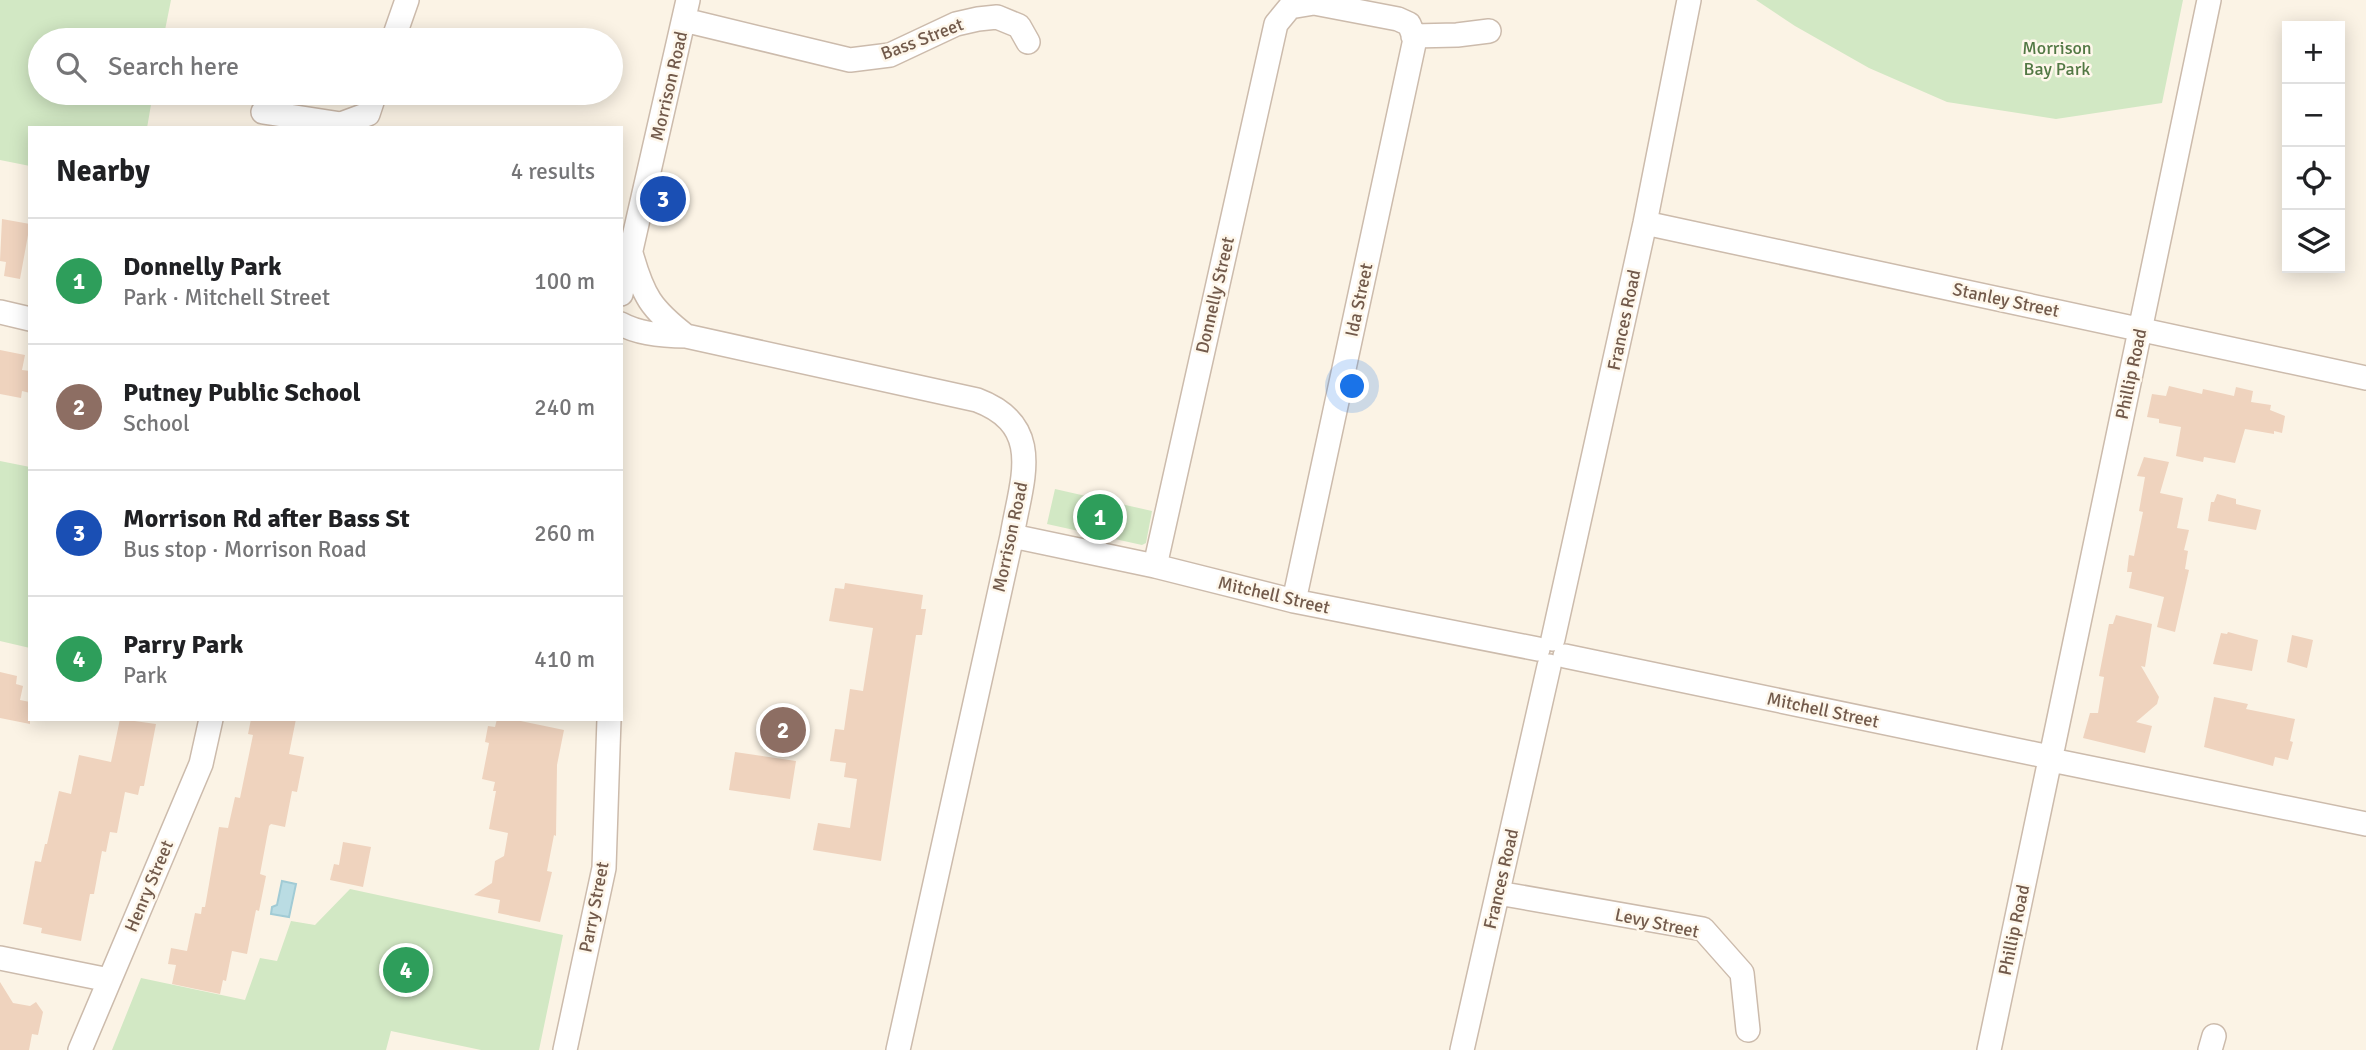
<!DOCTYPE html>
<html lang="en">
<head>
<meta charset="utf-8">
<style>
  body { margin:0; font-family:Signika,sans-serif; background:#f6f6f6; color:#202124 }
  .controls { position:absolute; right:21px; top:21px; display:grid; overflow:hidden; border-radius:0px; box-shadow:0 4px 18px #0003 }
  .controls button { width:63px; height:63px; display:grid; place-items:center; padding:0; border:0; border-bottom:2px solid #e0e0e0; background:#fff; color:#202124; font:35px sans-serif }
  .you { position:absolute; left:1353px; top:387px; width:24px; height:24px; margin:-18px; border:5px solid #fff; border-radius:50%; background:#1a73e8; box-shadow:0 0 0 10px #1a73e833 }
  .badge { display:grid; place-items:center; width:46px; height:46px; border-radius:50%; background:#7c3aed; color:#fff; font-size:23px; font-weight:700 }
  .pin { position:absolute; translate:-50% -50%; border:4px solid #fff; box-shadow:0 2px 7px #0006 }
  .list { margin:0; padding:0; list-style:none }
  h2 { display:flex; justify-content:space-between; align-items:center; height:91px; margin:0; padding:0 28px; font-size:30px }
  h2 small { font-size:23px; font-weight:400; color:#757577 }
  .list li { display:grid; grid-template-columns:46px 1fr auto; gap:21px; align-items:center; box-sizing:border-box; height:126px; padding:0 28px; border-top:2px solid #e0e0e0 }
  .list b { display:block; font-size:26px; white-space:nowrap }
  .list p { margin:0; font-size:23px; white-space:nowrap; color:#757577 }
  .list em { font-size:23px; font-style:normal; color:#757577 }
  .icon { flex:none; width:38px; height:38px; fill:none; stroke:currentColor; stroke-width:2; stroke-linecap:round; stroke-linejoin:round }
  .map { position:relative; flex:none; width:2366px; height:1050px; overflow:hidden }
  .search { position:absolute; background:#fff; box-shadow:0 4px 18px #0003; left:28px; top:28px; width:595px; height:77px; display:flex; align-items:center; gap:18px; box-sizing:border-box; padding:0 24px; border-radius:38px; color:#757577; font-size:26px }
  .panel { position:absolute; background:#fff; box-shadow:0 4px 18px #0003; left:28px; top:126px; width:595px; height:595px; border-radius:0px }
  .map>svg:first-child { display:block }
  .green { fill:#d2e8c4 }
  .water { fill:#badce3; stroke:#a1cbd5; stroke-width:2 }
  .building { fill:#efd3be }
  .lines { fill:none; stroke-linecap:round; stroke-linejoin:round }
  .minor-casing { stroke:#ccbbac; stroke-width:26 }
  .minor { stroke:#fff; stroke-width:23 }
  .labels { text-anchor:middle; dominant-baseline:central; stroke-width:5; stroke-linejoin:round; paint-order:stroke }
  .street-label { font-size:18px; fill:#725a4b; stroke:#fef7eb }
  .park-label { font-size:18px; fill:#527844; stroke:#fef7eb }
</style>
</head>
<body>
<div class="map">
<svg width="2366" height="1050" viewBox="0 0 2366 1050">
  <rect width="100%" height="100%" fill="#fbf3e5"/>
  <!-- green -->
  <path class="green" d="M0,0H171L163,40H40V93H153L147,128H30V166L0,160Z
    M1756,0H2183L2162,103L2056,119L1947,102L1869,68L1795,26Z
    M0,461L30,467V648L0,641Z
    M1055,489L1152,511L1146,543L1142,545L1047,524Z
    M350,889L563,935L539,1050H481L391,1031L386,1050H112L141,978L245,1000L260,958L277,961L291,921L315,925Z"/>
  <!-- water -->
  <path class="water" d="M282,881L296,884L289,917L271,914L272,907L277,905Z"/>
  <!-- building -->
  <path class="building" d="M2,219L30,224L20,279L4,276L6,262L0,261Z
    M0,350L25,355L22,370L30,371V393L22,391L21,398L0,394Z
    M2169,386L2202,394L2203,389L2234,396L2236,387L2253,391L2251,402L2271,405L2270,410L2285,416L2282,433L2274,431V434L2245,429L2235,463L2204,457L2203,462L2176,456L2181,427L2159,423V419L2147,417L2152,394L2166,396Z
    M2144,457L2169,462L2160,493L2183,498L2177,528L2189,530L2184,550L2188,551L2185,569L2189,570L2175,632L2157,627L2164,597L2129,588L2132,572H2127L2129,555L2134,556L2143,512L2139,511L2145,477L2137,476Z
    M2217,494L2236,499V504L2261,510L2256,530L2208,521L2211,502H2214Z
    M845,583L923,595L921,609H926L922,635H916L881,861L813,850L818,823L850,828L857,779L844,777L846,763L830,761L835,729L844,730L850,689L863,691L873,628L829,621L835,588L844,589Z
    M2116,615L2152,624L2145,667L2141,666L2159,697L2157,704L2136,722L2152,726L2145,753L2083,738L2090,713H2098L2104,677L2099,676L2109,624H2113Z
    M2228,632L2258,640L2252,671L2213,664L2221,633L2227,634Z
    M2292,635L2313,640L2307,668L2287,662Z
    M0,672L17,676L16,684L23,686L20,700L30,702V724L0,718Z
    M2214,697L2248,704L2246,709L2295,719L2290,741L2293,742L2288,760L2275,757L2273,766L2204,747Z
    M120,719L156,724L144,786H140L138,795L125,792L117,833L110,832L106,852L102,851L94,894H90L81,941L41,933L42,928L23,924L35,861L41,862L45,844H47L59,791L71,794L79,755L111,762Z
    M251,719H296L289,754L304,757L297,792L292,791L285,827L271,824L269,826L260,874L266,876L259,911L256,910L247,954L232,951L226,981L223,980L220,994L172,984L176,965L168,964L171,948L187,951L195,913L201,914L202,907H205L219,827L228,828L235,797L240,798L253,735L248,734Z
    M497,719H511L564,730L557,765L556,836L554,835L547,871L552,872L540,922L498,913L500,900L474,895L492,883L495,861L504,856L508,833L489,829L496,791H493L495,782L482,779L489,743L485,742L488,726L495,727Z
    M735,752L796,761L790,799L729,790Z
    M343,842L371,847L363,887L330,880L334,864L339,865Z
    M0,982L13,1003L30,1006L36,1002L43,1012L38,1035L32,1034L29,1050H0Z"/>
  <g class="lines">
    <!-- minor casing -->
    <g class="minor-casing">
      <path id="minor" d="M684,20L850,60L890,55L956,24L978,19L997,17L1019,26L1028,42
        M1413,36L1457,35L1489,31
        M393,40L407,0
        M263,112L341,124L368,114L375,93
        M1645,223L2366,378
        M631,253C643,296 651,309 686,336
        M621,294L688,0
        M0,312L30,319
        M621,324C639,334 665,336 686,336L977,400C1046,426 1021,481 1012,536L898,1050
        M1012,536L1155,566L1294,601L1538,649
        M1155,566L1276,24L1290,7L1314,3L1398,19L1409,24L1415,39L1294,601
        M1553,639L1645,223L1689,0
        M1565,656L2040,755
        M2053,747L2209,0
        M2061,762L2366,824
        M1498,893L1703,929L1742,973L1748,1030
        M0,958L109,980
        M80,1050L201,764L211,719
        M565,1050L604,868L609,719
        M1462,1050L1549,666
        M1989,1050L2048,769
        M2210,1050L2214,1036"/>
    </g>
    <!-- minor -->
    <use href="#minor" class="minor"/>
  </g>
  <g class="labels">
    <!-- street labels -->
    <g class="street-label">
      <text transform="translate(922 39) rotate(-21)">Bass Street</text>
      <text transform="translate(669 86) rotate(-77)">Morrison Road</text>
      <text transform="translate(1215 295) rotate(-77)">Donnelly Street</text>
      <text transform="translate(1359 300) rotate(-78)">Ida Street</text>
      <text transform="translate(2006 300) rotate(12)">Stanley Street</text>
      <text transform="translate(1624 320) rotate(-78)">Frances Road</text>
      <text transform="translate(2131 374) rotate(-78)">Phillip Road</text>
      <text transform="translate(1010 537) rotate(-78)">Morrison Road</text>
      <text transform="translate(1274 595) rotate(13)">Mitchell Street</text>
      <text transform="translate(1823 710) rotate(12)">Mitchell Street</text>
      <text transform="translate(1501 879) rotate(-77)">Frances Road</text>
      <text transform="translate(149 886) rotate(-67)">Henry Street</text>
      <text transform="translate(594 907) rotate(-79)">Parry Street</text>
      <text transform="translate(1657 923) rotate(12)">Levy Street</text>
      <text transform="translate(2014 930) rotate(-78)">Phillip Road</text>
    </g>
    <!-- park labels -->
    <g class="park-label">
      <text x="2057" y="48">Morrison<tspan x="2057" dy="21">Bay Park</tspan></text>
    </g>
  </g>
</svg>
<div class="controls">
<button>+</button>
<button>−</button>
<button><svg class="icon" aria-label="locate" viewBox="0 0 24 24"><circle cx="12" cy="12" r="6"/><path d="M12 2v4M12 18v4M2 12h4M18 12h4"/></svg></button>
<button><svg class="icon" aria-label="layers" viewBox="0 0 24 24"><path d="M12 4l9 5-9 5-9-5zM3 14l9 5 9-5"/></svg></button>
</div>
<div class="you"></div>
<div class="pin badge" style="left:1100px;top:517px;background:#2e9e5b">1</div>
<div class="pin badge" style="left:783px;top:730px;background:#8d6e63">2</div>
<div class="pin badge" style="left:663px;top:199px;background:#1a4fb4">3</div>
<div class="pin badge" style="left:406px;top:970px;background:#2e9e5b">4</div>
<div class="search"><svg class="icon" aria-label="search" viewBox="0 0 24 24"><circle cx="10" cy="10" r="6"/><path d="M15 15l6 6"/></svg>Search here</div>
<section class="panel">
<h2>Nearby<small>4 results</small></h2>
<ul class="list">
<li><span class="badge" style="background:#2e9e5b">1</span><div><b>Donnelly Park</b><p>Park · Mitchell Street</p></div><em>100 m</em></li>
<li><span class="badge" style="background:#8d6e63">2</span><div><b>Putney Public School</b><p>School</p></div><em>240 m</em></li>
<li><span class="badge" style="background:#1a4fb4">3</span><div><b>Morrison Rd after Bass St</b><p>Bus stop · Morrison Road</p></div><em>260 m</em></li>
<li><span class="badge" style="background:#2e9e5b">4</span><div><b>Parry Park</b><p>Park</p></div><em>410 m</em></li>
</ul>
</section>
</div>
</body>
</html>
